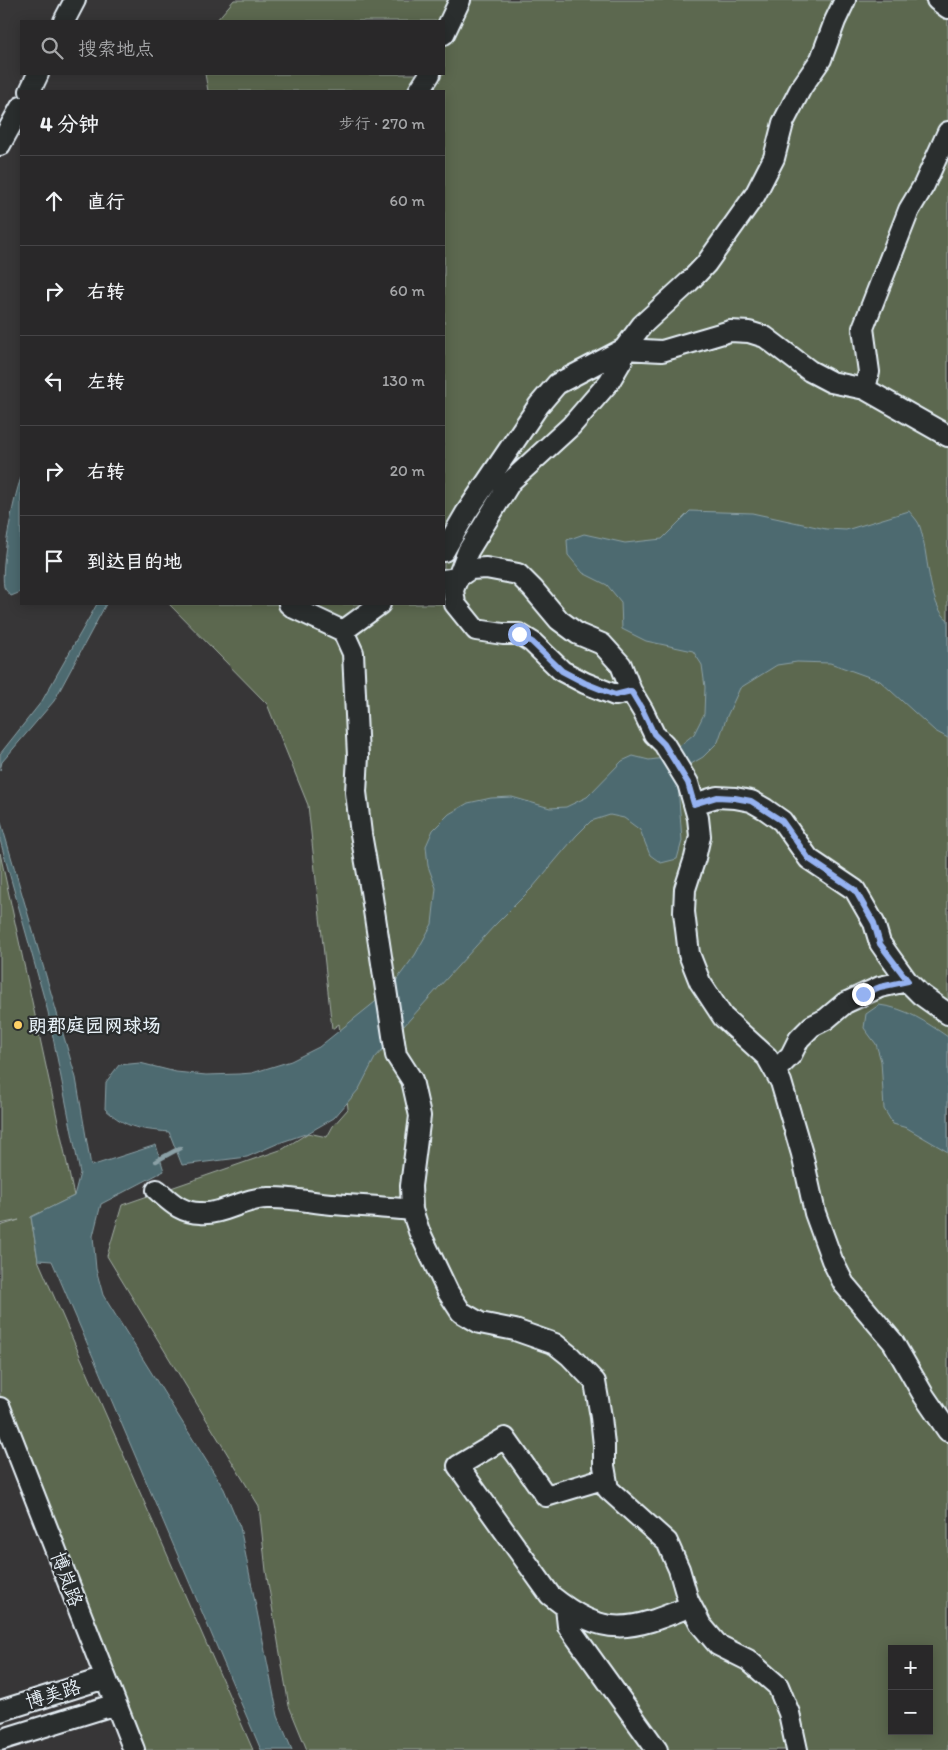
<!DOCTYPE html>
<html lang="zh">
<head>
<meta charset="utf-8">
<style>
  body { margin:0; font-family:Itim,"LXGW WenKai TC",sans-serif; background:#313031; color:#f1f3f6 }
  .controls { position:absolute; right:15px; bottom:15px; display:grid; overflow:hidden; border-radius:0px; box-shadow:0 2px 12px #0003 }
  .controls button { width:45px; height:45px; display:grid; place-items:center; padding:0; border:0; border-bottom:1px solid #454446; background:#292829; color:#f1f3f6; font:25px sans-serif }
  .stop { position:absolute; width:15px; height:15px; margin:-11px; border:4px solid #95b2f1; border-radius:50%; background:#fff }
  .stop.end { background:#95b2f1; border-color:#fff; box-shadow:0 1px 5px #0008 }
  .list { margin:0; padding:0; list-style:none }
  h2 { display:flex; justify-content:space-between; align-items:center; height:65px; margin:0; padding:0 20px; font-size:21px }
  h2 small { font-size:16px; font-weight:400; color:#a5a6a8 }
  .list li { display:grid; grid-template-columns:32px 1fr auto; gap:15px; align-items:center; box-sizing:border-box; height:90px; padding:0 20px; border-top:1px solid #454446 }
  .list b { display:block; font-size:19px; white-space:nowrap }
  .list em { font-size:16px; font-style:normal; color:#a5a6a8 }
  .icon { flex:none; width:28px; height:28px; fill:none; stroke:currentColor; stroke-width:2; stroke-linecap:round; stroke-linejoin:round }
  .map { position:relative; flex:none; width:948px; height:1750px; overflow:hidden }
  .search { position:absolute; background:#292829; box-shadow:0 2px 12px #0003; left:20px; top:20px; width:425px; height:55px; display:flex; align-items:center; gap:12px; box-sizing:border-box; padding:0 18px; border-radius:0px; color:#a5a6a8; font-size:19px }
  .panel { position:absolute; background:#292829; box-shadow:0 2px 12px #0003; left:20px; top:90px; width:425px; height:515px; border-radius:0px }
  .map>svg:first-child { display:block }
  .green { fill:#5b6850; stroke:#a2aca4; fill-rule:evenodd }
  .water { fill:#4d6a70; stroke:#8ba0a6 }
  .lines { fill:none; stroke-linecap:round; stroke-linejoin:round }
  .stream { stroke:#8ba0a6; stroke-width:4.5 }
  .minor-casing { stroke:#e8f1f8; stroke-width:24 }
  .minor { stroke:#2a2d2e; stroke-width:20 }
  .route { stroke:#95b2f1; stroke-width:6 }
  .poi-dot { fill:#ffd166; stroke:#2a2d2e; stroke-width:2 }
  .labels { text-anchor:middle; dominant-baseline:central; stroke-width:4.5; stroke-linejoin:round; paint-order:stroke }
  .poi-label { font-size:19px; font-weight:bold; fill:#e8f1f8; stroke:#2a2d2e; text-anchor:start }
  .street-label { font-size:19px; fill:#e8f1f8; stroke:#2a2d2e }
</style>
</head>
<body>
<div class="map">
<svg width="948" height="1750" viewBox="0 0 948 1750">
  <rect width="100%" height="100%" fill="#373637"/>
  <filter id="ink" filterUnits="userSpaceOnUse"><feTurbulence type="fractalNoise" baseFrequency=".02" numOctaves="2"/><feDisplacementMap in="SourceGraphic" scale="10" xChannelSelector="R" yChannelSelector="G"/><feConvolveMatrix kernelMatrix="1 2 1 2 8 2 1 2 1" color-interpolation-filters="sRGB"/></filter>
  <g filter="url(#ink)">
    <!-- green -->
    <path class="green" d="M234,0H948V1750H307L289,1706L266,1571L259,1506L107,1256L122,1205L283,1149L308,1133L327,1137L333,1126L348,1109L339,1024L332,1029L308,805L267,704L169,604H444V91H208L205,74H444V21H216ZM892,1649H929V1731H892Z
      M0,853L74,1196L31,1217L38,1260L253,1750H134L0,1408V1226L19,1220L0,1224Z"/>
    <!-- water -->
    <path class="water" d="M21,478V592L11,596C9,593 5,590 4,587C0,566 13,499 21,478Z
      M690,511L752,513L826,529L846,530L909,511C913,516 919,522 920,527C928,550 928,606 948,620V738L935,731L880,681L830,663L797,662L777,665L740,688L727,716L718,742L703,757L686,767L678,785L682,841L677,859L661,863L650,855L640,830L624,818L610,815L591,821L576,836L533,887L494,926L375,1058L359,1089L334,1118L308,1133L279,1143L247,1157L182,1165L169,1132C140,1129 127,1129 105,1109L106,1082L119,1065L140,1063L176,1072L206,1075L239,1074L252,1073L291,1061L319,1047L375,1002L392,986L415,955L432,924L436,888L428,866L426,846L433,830L449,814L468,803L491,798L512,797L550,808L566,807L587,797L622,761L633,756L649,760L665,758L694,734L704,714L705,687L702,665L693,651L646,641L622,629L621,602L607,585L583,573L568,555L567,540L584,534L625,543L662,539Z
      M97,604H106L54,701L2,762L0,770V754L42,701Z
      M0,819L76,1078L91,1166L156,1145L164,1171L101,1204L93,1236L96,1269L103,1295L224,1489L240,1527L278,1716L292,1750H261L52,1261L38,1260L31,1217L74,1196L80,1173L48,1012L0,840Z
      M879,1005C906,1008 926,1022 948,1037V1152L907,1128L893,1124L884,1109L881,1061L876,1044L864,1028L866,1014Z"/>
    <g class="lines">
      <!-- stream -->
      <path class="stream" d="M156,1161L180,1148"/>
      <!-- minor casing -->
      <g class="minor-casing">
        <path id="minor" d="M937,0L948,8
          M64,21L75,0
          M444,34L460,0
          M30,91L38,74
          M419,91L430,74
          M0,145L21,107
          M624,349L622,360L609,382L571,426L511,481L468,551L453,590L455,604L476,630L503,634H519L532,642L562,671L585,683L615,695L631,691
          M624,349L662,351L730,331L749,332L765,337L810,371L831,382L865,389L948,436
          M865,389L869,372L863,328L909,210L924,185L948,132
          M444,551L466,513L539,405L557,384L624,349L642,325L689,282L706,264L755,195L774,158L783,123L801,88L821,59L835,21L845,0
          M444,580L457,578L470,569L486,568L518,574L533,589L559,620L578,634L602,644L621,665L631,691L643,711L654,734L664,744L688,783L698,818L700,836L695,858L685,889L684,912L689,954L700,982L723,1017L767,1057L781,1082L802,1154L815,1213L832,1260L844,1284L893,1342L924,1396L948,1431
          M289,604L294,608L343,631L353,653L358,756L356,792L361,834L371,891L396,1055L412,1080L420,1116L411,1186L412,1210L419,1231L448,1292L461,1312L480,1323L515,1330L555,1344L570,1356L595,1382L601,1417L604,1445V1466L608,1489L667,1542L679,1569L688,1600L701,1625L718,1645L748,1660L778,1686L789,1713L797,1750
          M343,631L380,604
          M694,804L717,797L735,798L751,801L765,809L782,821L809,859L855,890L874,923L880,943L889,956L907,981L920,994L948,1014
          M775,1071L791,1055L799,1039L812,1026L826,1019L845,1003L880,987L907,981
          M157,1190C171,1202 181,1213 200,1213C223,1215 244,1198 267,1198C289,1197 310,1202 332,1204C359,1206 385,1207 412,1210
          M0,1408L134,1750
          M606,1478L546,1496L505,1438L458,1466L550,1595C605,1639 630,1631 691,1606
          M566,1608L568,1626L657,1750
          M0,1711L105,1678
          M0,1740L116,1704"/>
      </g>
      <!-- minor -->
      <use href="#minor" class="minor"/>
    </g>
  </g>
  <g class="lines" filter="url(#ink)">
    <!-- route -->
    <path class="route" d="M519,634L532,642L562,671L585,683L615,695L631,691L643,711L654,734L664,744L688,783L694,804L717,797L735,798L751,801L782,821L809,859L855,890L874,923L880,944L908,981L880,987L863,994"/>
  </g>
  <!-- markers -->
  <circle class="poi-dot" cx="18" cy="1025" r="5"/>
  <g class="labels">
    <!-- poi labels -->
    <g class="poi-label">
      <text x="28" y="1025">朗郡庭园网球场</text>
    </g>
    <!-- street labels -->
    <g class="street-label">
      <text transform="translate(67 1579) rotate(69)">博岚路</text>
      <text transform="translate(53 1694) rotate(-17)">博美路</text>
    </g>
  </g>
</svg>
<div class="controls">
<button>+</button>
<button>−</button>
</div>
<div class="stop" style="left:519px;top:634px"></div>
<div class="stop end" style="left:863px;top:994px"></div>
<div class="search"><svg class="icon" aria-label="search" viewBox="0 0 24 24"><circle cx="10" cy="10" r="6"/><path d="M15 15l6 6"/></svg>搜索地点</div>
<section class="panel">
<h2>4 分钟<small>步行 · 270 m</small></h2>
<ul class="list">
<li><svg class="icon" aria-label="ahead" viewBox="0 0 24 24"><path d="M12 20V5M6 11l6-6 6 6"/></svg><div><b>直行</b></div><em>60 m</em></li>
<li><svg class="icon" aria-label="right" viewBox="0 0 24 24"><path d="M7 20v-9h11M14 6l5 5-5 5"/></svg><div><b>右转</b></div><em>60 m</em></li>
<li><svg class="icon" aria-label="left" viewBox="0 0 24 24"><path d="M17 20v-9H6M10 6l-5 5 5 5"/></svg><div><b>左转</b></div><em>130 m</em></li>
<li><svg class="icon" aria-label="right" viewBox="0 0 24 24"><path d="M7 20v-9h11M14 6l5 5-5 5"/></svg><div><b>右转</b></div><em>20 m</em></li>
<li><svg class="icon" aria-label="arrive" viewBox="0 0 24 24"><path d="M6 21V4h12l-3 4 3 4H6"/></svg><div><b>到达目的地</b></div></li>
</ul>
</section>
</div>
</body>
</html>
